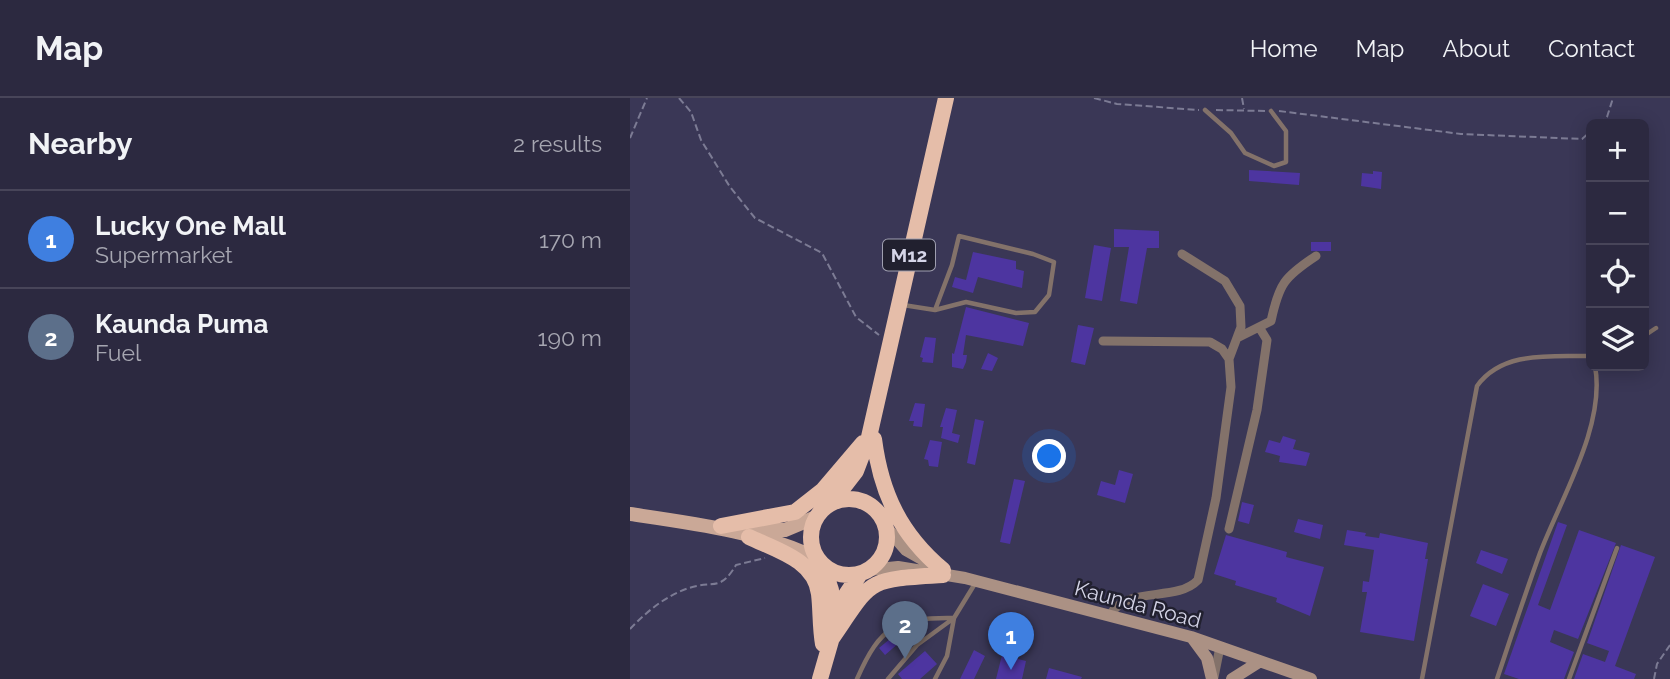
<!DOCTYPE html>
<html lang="en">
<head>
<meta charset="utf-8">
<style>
  body { margin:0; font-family:Raleway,sans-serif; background:#343147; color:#f1f3f6 }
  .controls { position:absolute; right:21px; top:21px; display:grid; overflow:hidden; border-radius:10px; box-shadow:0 4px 18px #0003 }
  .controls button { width:63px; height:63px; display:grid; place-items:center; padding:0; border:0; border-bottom:2px solid #484559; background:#2c2940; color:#f1f3f6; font:35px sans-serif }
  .you { position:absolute; left:420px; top:359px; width:24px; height:24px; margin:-18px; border:5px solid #fff; border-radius:50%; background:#1a73e8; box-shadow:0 0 0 10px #1a73e833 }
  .badge { display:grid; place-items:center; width:46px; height:46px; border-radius:50%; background:#8c9099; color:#fff; font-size:23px; font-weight:700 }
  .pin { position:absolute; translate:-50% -58px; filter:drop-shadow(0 2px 4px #0008) }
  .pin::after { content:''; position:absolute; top:37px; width:24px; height:21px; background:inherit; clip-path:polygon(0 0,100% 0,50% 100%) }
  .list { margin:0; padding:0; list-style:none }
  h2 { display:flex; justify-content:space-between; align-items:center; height:91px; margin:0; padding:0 28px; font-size:30px }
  h2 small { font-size:23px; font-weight:400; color:#a6a6b1 }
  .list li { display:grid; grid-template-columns:46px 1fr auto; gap:21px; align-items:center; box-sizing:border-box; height:98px; padding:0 28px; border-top:2px solid #484559 }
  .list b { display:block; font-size:26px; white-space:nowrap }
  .list p { margin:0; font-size:23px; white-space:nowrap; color:#a6a6b1 }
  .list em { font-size:23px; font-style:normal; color:#a6a6b1 }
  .icon { flex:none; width:38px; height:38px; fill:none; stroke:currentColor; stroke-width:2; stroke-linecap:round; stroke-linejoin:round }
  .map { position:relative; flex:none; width:1040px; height:581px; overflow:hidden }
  header { display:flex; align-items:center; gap:42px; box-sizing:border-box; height:98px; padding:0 35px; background:#2c2940; border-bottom:2px solid #484559 }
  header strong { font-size:33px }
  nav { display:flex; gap:38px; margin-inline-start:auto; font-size:24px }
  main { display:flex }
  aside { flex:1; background:#2c2940 }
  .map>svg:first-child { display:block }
  .building { fill:#4d35a0 }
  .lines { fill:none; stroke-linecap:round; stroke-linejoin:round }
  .path { stroke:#7c7b94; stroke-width:2; stroke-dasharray:7 3.5; stroke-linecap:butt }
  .lane { stroke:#83726a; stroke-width:4.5 }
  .street { stroke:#83726a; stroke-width:9 }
  .secondary { stroke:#ab9184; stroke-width:12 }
  .primary { stroke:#caa897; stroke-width:14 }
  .highway { stroke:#e5bda9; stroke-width:16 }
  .labels { text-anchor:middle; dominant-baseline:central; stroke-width:5; stroke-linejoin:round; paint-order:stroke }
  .shield { fill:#21202f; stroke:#9f9fb0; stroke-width:2 }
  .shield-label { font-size:19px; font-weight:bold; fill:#d5d5e8 }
  .street-label { font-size:21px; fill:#d5d5e8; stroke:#21202f }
</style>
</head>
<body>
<header>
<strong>Map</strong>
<nav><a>Home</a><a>Map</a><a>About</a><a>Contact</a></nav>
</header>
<main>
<aside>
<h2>Nearby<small>2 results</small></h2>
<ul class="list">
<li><span class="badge" style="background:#3f7fe0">1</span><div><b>Lucky One Mall</b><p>Supermarket</p></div><em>170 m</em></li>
<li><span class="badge" style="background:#5c6f8a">2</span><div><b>Kaunda Puma</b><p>Fuel</p></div><em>190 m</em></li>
</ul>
</aside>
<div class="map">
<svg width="1040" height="581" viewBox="0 0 1040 581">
  <rect width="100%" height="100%" fill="#3a3756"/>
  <!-- building -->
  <path class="building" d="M619,72L670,75L669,87L619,83Z
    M743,73L752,74L751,91L731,88L732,75L743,76Z
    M484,131L529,133V150H517L507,206L490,203L499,149H484Z
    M681,144H701V153H681Z
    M464,147L481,150L472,203L455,200Z
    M343,154L386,163V171L394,173L392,190L348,179L343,195L322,189L325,179L336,182Z
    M336,209L399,225L393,248L336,237L333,257H337L336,264L333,271L322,269V255L324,256Z
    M448,227L464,230L455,267L441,264Z
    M295,239L306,240L303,265L292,264L293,260L290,259Z
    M358,255L368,260L362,273L351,271Z
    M285,305L295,306L292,329L283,328L284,323H279Z
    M316,310L327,312L322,335L330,337L328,345L311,340L313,329H310Z
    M345,321L354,323L345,367L337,365Z
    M653,338L666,342L663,351L680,355L676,368L649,364L650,358L635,354L639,342L650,345Z
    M300,342L312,344L308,369L299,368L298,362L294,361Z
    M489,372L503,376L495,405L467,397L471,383L485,387Z
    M384,381L395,383L380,446L370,444Z
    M612,404L624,407L619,426L608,423Z
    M668,421L693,427L690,441L664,434Z
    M928,424L937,427L908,507L920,512L949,432L986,445L948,541L924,532L920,544L944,554L934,581H889L874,576Z
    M717,432L736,435L735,438L749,440L750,435L798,445L795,461H798L784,543L730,534L737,494H732L733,483L739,484L744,452L714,447Z
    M596,437L657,454L656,459L694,469L680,518L646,504L647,500L605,487L606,483L584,476Z
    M991,447L1025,459L985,568L1006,576L1004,581H944L953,556L975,564L979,553L957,545Z
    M851,452L878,461L872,476L846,465Z
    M853,486L879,496L866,528L840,518Z
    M272,531L277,538L255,557L249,550Z
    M344,552L355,558L344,581H330Z
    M295,553L307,566L290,581H272L268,576Z
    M372,557L396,563L392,581H366Z
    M419,570L452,579L451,581H416Z"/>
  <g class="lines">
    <!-- path -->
    <path class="path" d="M49,0L61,14L71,42L100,89L125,120L192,155L226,219L249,237
      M464,0L487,6L569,12
      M612,0L614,11
      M586,12L636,13
      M649,13L831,36L952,41L961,33
      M969,26L977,19L983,0
      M0,40L17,0
      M0,531C17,513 37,497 59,490C84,482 90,494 106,467L135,460
      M1024,581L1027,566L1040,547"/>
    <!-- lane -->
    <path class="lane" d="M575,12L601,35L615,55L644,68L656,64V33L641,13
      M273,207L305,212L336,204L386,215L405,214L419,197L424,164L403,156L329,138L322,167L305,212
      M1014,238L1026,230
      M227,581C250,528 267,519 324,520L317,558L305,581
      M258,581L287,547L324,520L346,484
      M792,581L847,288C873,252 922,259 961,258
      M867,581C881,539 895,496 910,455C931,400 976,327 965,268
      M939,581L987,450"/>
    <!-- street -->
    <path class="street" d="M609,239L641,223C649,186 654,179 686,158
      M473,243L580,244L592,251L599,261
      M599,431L627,312L637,242L629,229
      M480,517C497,487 546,505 568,482L586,400L601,289L599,261L611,229L610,208L595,183L552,156
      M584,579L590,549"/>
    <!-- secondary -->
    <path class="secondary" d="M256,429L276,452L306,469
      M239,472L268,469L335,480L561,539L681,581
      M563,541L577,560L582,581
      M602,581L629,564"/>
    <!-- primary -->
    <path class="primary" d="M0,416C54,424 140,435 187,461
      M116,430L155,432L186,419"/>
    <!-- highway -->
    <path class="highway" d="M244,341C251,395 270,436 313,472
      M181 439a38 38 0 1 1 76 0a38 38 0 1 1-76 0Z
      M202,404L226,373L239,339L316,0
      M91,428L165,414L193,392L233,345
      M119,439C146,452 185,462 189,496C191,513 190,529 193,546
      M193,468L201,492L198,522
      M198,546C244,480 232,482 313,477
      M190,581L213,501L230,476"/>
  </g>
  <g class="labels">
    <!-- shield labels -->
    <rect class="shield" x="253" y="141.5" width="52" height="31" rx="5"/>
    <g class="shield-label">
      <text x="279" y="157">M12</text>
    </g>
    <!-- street labels -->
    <g class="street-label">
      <text transform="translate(508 506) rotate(15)">Kaunda Road</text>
    </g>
  </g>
</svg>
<div class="controls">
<button>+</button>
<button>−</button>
<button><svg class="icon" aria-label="locate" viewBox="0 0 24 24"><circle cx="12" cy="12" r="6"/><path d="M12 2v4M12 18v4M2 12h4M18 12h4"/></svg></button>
<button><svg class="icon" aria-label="layers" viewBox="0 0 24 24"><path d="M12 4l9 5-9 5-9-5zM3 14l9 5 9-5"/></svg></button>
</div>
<div class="you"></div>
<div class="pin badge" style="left:381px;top:572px;background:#3f7fe0">1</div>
<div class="pin badge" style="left:275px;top:561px;background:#5c6f8a">2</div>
</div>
</main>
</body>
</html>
